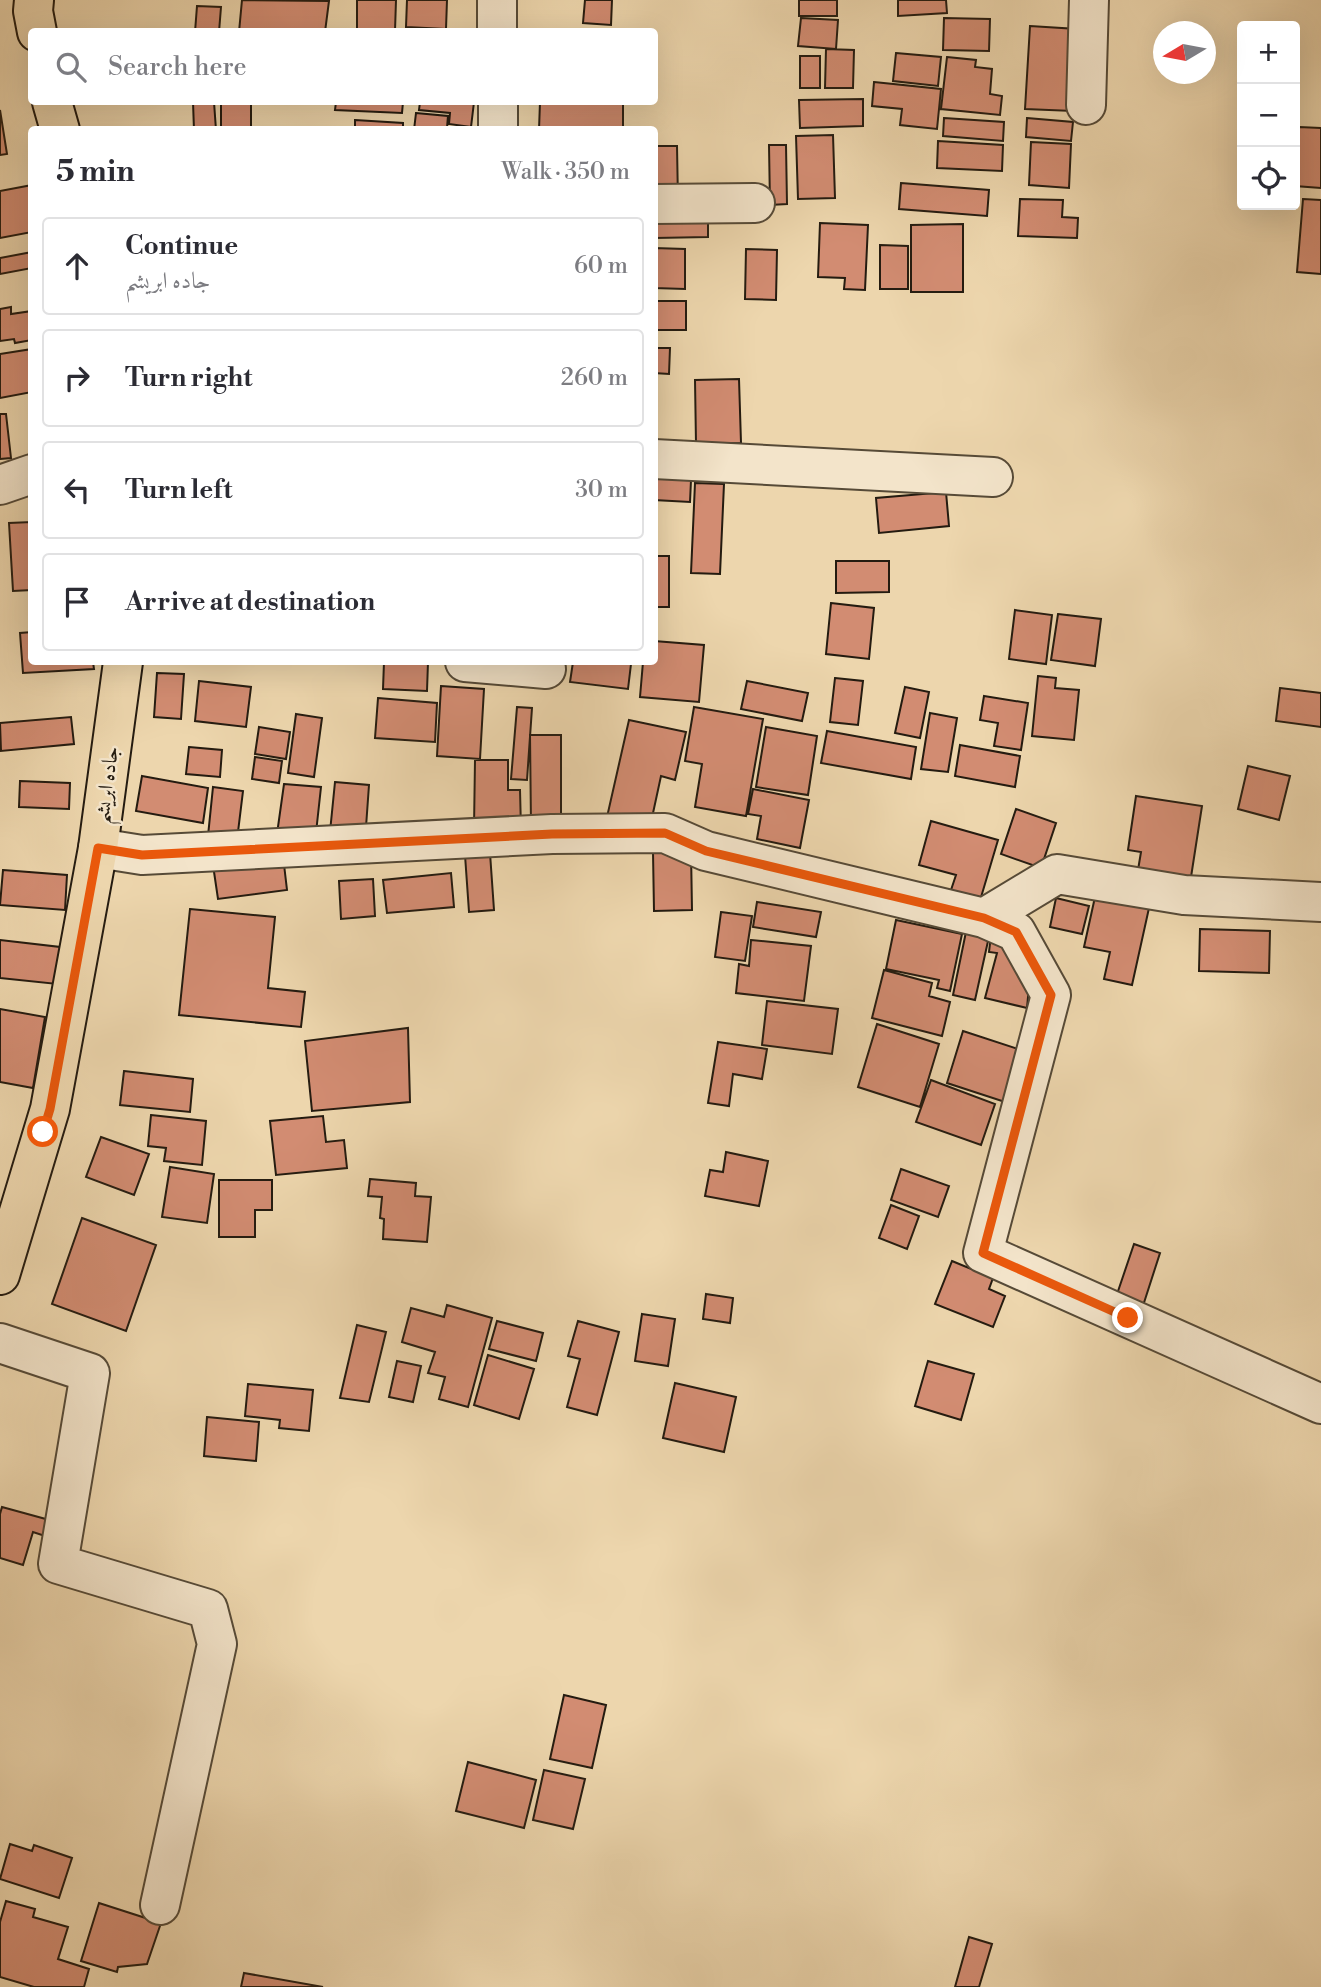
<!DOCTYPE html>
<html lang="en">
<head>
<meta charset="utf-8">
<style>
  body { margin:0; font-family:"Libre Bodoni",Amiri,serif; background:#f2f2f3; color:#2b2b33 }
  .controls { position:absolute; right:21px; top:21px; display:grid; overflow:hidden; border-radius:7px; box-shadow:0 7px 28px #0002 }
  .controls button { width:63px; height:63px; display:grid; place-items:center; padding:0; border:0; border-bottom:2px solid #e1e1e2; background:#fff; color:#2b2b33; font:35px sans-serif }
  .compass { position:absolute; left:1153px; top:21px; width:63px; height:63px; border-radius:50%; background:#fff; box-shadow:0 7px 28px #0002; rotate:260deg }
  .stop { position:absolute; width:21px; height:21px; margin:-16px; border:5px solid #ea580c; border-radius:50%; background:#fff }
  .stop.end { background:#ea580c; border-color:#fff; box-shadow:0 2px 7px #0008 }
  .list { margin:0; padding:0; list-style:none }
  h2 { display:flex; justify-content:space-between; align-items:center; height:91px; margin:0; padding:0 28px; font-size:30px }
  h2 small { font-size:23px; font-weight:400; color:#7c7c81 }
  .list li { display:grid; grid-template-columns:46px 1fr auto; gap:21px; align-items:center; box-sizing:border-box; height:98px; margin:0 14px 14px; padding:0 14px; border:2px solid #e1e1e2; border-radius:7px }
  .list b { display:block; font-size:26px; white-space:nowrap }
  .list p { margin:0; font-size:23px; white-space:nowrap; color:#7c7c81 }
  .list em { font-size:23px; font-style:normal; color:#7c7c81 }
  .icon { flex:none; width:38px; height:38px; fill:none; stroke:currentColor; stroke-width:2; stroke-linecap:round; stroke-linejoin:round }
  .map { position:relative; flex:none; width:1321px; height:1987px; overflow:hidden }
  .search { position:absolute; background:#fff; box-shadow:0 7px 28px #0002; left:28px; top:28px; width:630px; height:77px; display:flex; align-items:center; gap:18px; box-sizing:border-box; padding:0 24px; border-radius:7px; color:#7c7c81; font-size:26px }
  .panel { position:absolute; background:#fff; box-shadow:0 7px 28px #0002; left:28px; top:126px; width:630px; height:539px; border-radius:7px }
  .map>svg:first-child { display:block }
  .building { fill:#d28c72; stroke:#241b10; stroke-width:2 }
  .lines { fill:none; stroke-linecap:round; stroke-linejoin:round }
  .minor-casing { stroke:#564a37; stroke-width:42 }
  .major-casing { stroke:#241b10; stroke-width:42 }
  .minor { stroke:#f3e4ca; stroke-width:38 }
  .major { stroke:#edd6ad; stroke-width:38 }
  .route { stroke:#ea580c; stroke-width:9 }
  .labels { text-anchor:middle; dominant-baseline:central; stroke-width:5; stroke-linejoin:round; paint-order:stroke }
  .street-label { font-size:21px; fill:#241b10; stroke:#f3e4ca }
</style>
</head>
<body>
<div class="map">
<svg width="1321" height="1987" viewBox="0 0 1321 1987">
  <rect width="100%" height="100%" fill="#edd6ad"/>
  <filter id="stains"><feTurbulence type="fractalNoise" baseFrequency=".00286" numOctaves="4"/><feColorMatrix values="0 0 0 0 .2 0 0 0 0 .09 0 0 0 0 .02 0 0 0 .5 -.17"/></filter>
  <radialGradient id="worn" r=".72"><stop offset=".6" stop-color="#630" stop-opacity="0"/><stop offset="1" stop-color="#630" stop-opacity=".3"/></radialGradient>
  <!-- building -->
  <path class="building" d="M242,0L329,1L325,32H239Z
    M357,0H396L395,31L357,30Z
    M407,0H447L446,29L406,27Z
    M585,0H612L611,25L583,23Z
    M799,0H837V16H799Z
    M898,0H946L947,13L898,16Z
    M197,6L221,7L219,32H195Z
    M801,18L838,20L836,49L798,46Z
    M944,18L990,19L989,51L943,50Z
    M1030,26L1077,29L1073,111L1025,109Z
    M826,49L854,50L853,88H825Z
    M896,53L941,57L938,86L893,81Z
    M800,56H820V88H800Z
    M947,57L976,60L975,67L992,69L990,94L1002,96L1000,115L941,109Z
    M874,82L941,89L937,129L900,125L902,109L872,106Z
    M863,99V126L800,128L799,100Z
    M193,102H214L216,130H194Z
    M221,102H251V130H221Z
    M336,102H403L402,113L335,110Z
    M420,102H474L471,127L449,124L450,113L419,110Z
    M540,102H623V130H539Z
    M0,110L7,154L0,155Z
    M416,113L448,116L447,128L463,130H414Z
    M944,118L1004,122L1003,141L943,136Z
    M1027,118L1073,122L1071,141L1026,137Z
    M355,120L403,123V130H355Z
    M1299,127L1321,128V188L1295,186Z
    M833,135L835,198L798,199L796,136Z
    M938,141L1003,145L1002,171L937,168Z
    M1031,142L1071,144L1069,188L1029,185Z
    M769,145H786L787,204L770,205Z
    M654,146H677L678,202H654Z
    M901,183L989,190L987,216L899,209Z
    M32,185V232L0,238V191Z
    M1020,199L1063,200L1062,217L1078,218L1077,238L1018,236Z
    M1303,199L1321,200V274L1297,272Z
    M708,206V237L655,238V207Z
    M820,223L868,225L865,290L844,289L845,278L818,277Z
    M963,224V292H911V225Z
    M880,245L908,246V289H880Z
    M654,248L685,249V289L654,288Z
    M746,249L777,250L776,300L745,299Z
    M32,252V268L0,274V258Z
    M654,301H686V330H654Z
    M11,307V314L32,311V340L15,343L14,339L0,341V309Z
    M654,348H670L669,374L654,373Z
    M32,349V392L0,398V354Z
    M739,379L741,443L696,444L695,380Z
    M0,414H6L11,458L0,459Z
    M654,478L691,480L690,502L654,500Z
    M695,483L724,484L720,574L691,573Z
    M946,492L949,526L879,533L876,498Z
    M32,522V590L13,591L9,523Z
    M654,556H669V607H654Z
    M836,561H889V592L836,593Z
    M831,603L874,608L869,659L826,654Z
    M1015,610L1052,615L1046,664L1009,659Z
    M1058,614L1101,619L1095,666L1051,660Z
    M32,632V662H93L94,669L23,673L20,633Z
    M654,641L704,645L699,702L640,697L643,662H654Z
    M384,662H428L427,691L383,689Z
    M573,662L631,664L628,689L570,682Z
    M157,673L184,674L181,719L154,717Z
    M1038,676L1056,678L1055,688L1079,690L1074,740L1032,736Z
    M835,678L863,681L858,725L830,722Z
    M199,681L251,687L246,727L195,721Z
    M747,681L808,693L802,721L741,709Z
    M441,686L484,689L480,759L437,756Z
    M905,687L929,692L920,738L895,733Z
    M1280,688L1321,693V727L1276,721Z
    M984,696L1028,703L1021,750L994,746L998,723L980,720Z
    M378,698L437,703L435,742L375,738Z
    M517,707L532,708L527,780L511,779Z
    M694,707L763,719L746,816L695,807L702,764L685,761Z
    M930,713L957,718L948,772L921,769Z
    M296,714L322,718L314,777L288,773Z
    M71,717L74,744L1,751L0,723Z
    M629,720L686,732L675,780L661,776L650,827L607,817Z
    M259,727L290,732L286,759L255,754Z
    M766,727L817,736L808,795L756,787Z
    M827,731L916,747L911,779L821,763Z
    M530,735H561V824L531,825Z
    M960,745L1020,756L1015,787L955,776Z
    M189,747L222,750L220,777L186,774Z
    M255,757L282,761L279,783L252,779Z
    M475,760H508V790H520L521,829L474,828Z
    M1248,766L1290,776L1279,820L1238,809Z
    M142,776L208,788L203,823L136,811Z
    M20,781L70,783L69,809L19,807Z
    M335,782L369,785L365,841L329,842Z
    M284,784L321,787L315,842L276,841Z
    M213,787L243,791L237,840L208,836Z
    M753,789L809,800L800,848L757,839L761,816L748,814Z
    M1136,796L1202,806L1189,890L1136,882L1141,852L1128,850Z
    M1016,809L1056,823L1041,868L1001,854Z
    M931,821L998,840L979,904L949,896L956,875L919,865Z
    M691,851L692,910L654,911L653,852Z
    M490,853L494,910L469,912L465,855Z
    M283,856L287,890L218,899L213,865Z
    M3,870L67,875L65,910L0,905Z
    M451,873L454,907L387,913L383,880Z
    M373,879L375,916L341,919L339,881Z
    M1095,897L1149,908L1132,985L1104,979L1110,952L1084,947Z
    M1056,898L1089,906L1082,934L1050,927Z
    M757,902L821,912L816,937L753,927Z
    M190,909L275,917L268,988L305,992L301,1027L179,1015Z
    M721,912L752,916L745,961L715,957Z
    M896,920L962,934L950,991L937,988L939,980L886,969Z
    M967,927L990,932L975,1000L953,995Z
    M1200,929L1270,931L1269,973L1199,971Z
    M991,935L1031,964L1027,1008L985,998L997,953L989,952Z
    M0,940L60,947L57,984L0,978Z
    M751,940L811,946L804,1001L736,993L739,964L749,966Z
    M884,970L932,983L929,996L950,1002L942,1036L872,1018Z
    M767,1001L838,1009L832,1054L762,1045Z
    M0,1009L45,1017L33,1088L0,1082Z
    M877,1024L939,1044L920,1107L858,1087Z
    M408,1028L410,1102L312,1111L305,1041Z
    M963,1031L1021,1050L1005,1102L947,1083Z
    M718,1042L767,1049L762,1079L733,1074L729,1106L708,1103Z
    M124,1071L193,1079L190,1112L120,1105Z
    M931,1080L995,1104L981,1145L916,1122Z
    M151,1115L206,1121L202,1165L164,1161L166,1148L148,1146Z
    M323,1116L326,1142L344,1140L347,1168L276,1175L270,1121Z
    M101,1137L149,1154L134,1195L86,1177Z
    M726,1152L768,1161L759,1206L705,1196L710,1170L723,1172Z
    M170,1167L214,1174L207,1223L162,1217Z
    M901,1169L949,1186L938,1217L891,1200Z
    M370,1179L416,1183L415,1196L431,1197L427,1242L383,1239L384,1219L380,1218L382,1197L368,1196Z
    M219,1180H272V1210H255V1237H219Z
    M891,1205L919,1216L907,1249L879,1238Z
    M82,1218L156,1245L126,1331L52,1304Z
    M1134,1244L1160,1253L1141,1312L1114,1303Z
    M952,1261L993,1278L989,1289L1005,1296L993,1327L935,1304Z
    M706,1294L733,1298L730,1323L703,1319Z
    M447,1305L492,1318L468,1407L439,1399L445,1377L428,1373L435,1352L402,1342L411,1308L444,1317Z
    M642,1314L675,1319L668,1366L635,1361Z
    M497,1321L543,1333L536,1361L489,1349Z
    M578,1321L619,1332L597,1415L567,1407L580,1359L568,1356Z
    M357,1325L386,1332L369,1402L340,1398Z
    M488,1355L534,1369L519,1419L474,1405Z
    M397,1361L421,1366L413,1402L389,1397Z
    M928,1361L974,1374L961,1420L915,1406Z
    M675,1383L736,1397L724,1452L663,1438Z
    M248,1384L313,1390L309,1431L279,1428L280,1420L245,1416Z
    M207,1417L259,1422L256,1461L204,1456Z
    M2,1507L53,1521L48,1537L33,1532L23,1565L0,1558V1514Z
    M564,1695L606,1705L592,1768L550,1759Z
    M468,1762L536,1780L524,1828L456,1811Z
    M544,1770L585,1779L573,1829L533,1820Z
    M10,1844L32,1851L34,1845L72,1858L59,1898L0,1879Z
    M6,1901L35,1909L33,1917L68,1927L58,1959L89,1969L84,1987H34L0,1977V1922Z
    M99,1903L161,1923L147,1964L118,1967L117,1972L81,1961Z
    M969,1937L992,1944L979,1987H955Z
    M244,1973L323,1987H241Z"/>
  <g class="lines">
    <!-- minor casing -->
    <g class="minor-casing">
      <path id="minor" d="M497,0V32
        M498,102V130
        M1086,105L1089,0
        M654,204L755,203
        M654,459L993,477
        M0,485L32,474
        M465,662L546,669
        M98,848L142,855L552,834L665,833L706,851L984,918L1016,932L1051,995L983,1253L1321,1404
        M984,918L1057,874L1184,895L1321,902
        M0,1343L90,1373L58,1564L208,1609L217,1644L160,1905"/>
    </g>
    <!-- major casing -->
    <g class="major-casing">
      <path id="major" d="M34,0L33,11L37,32
        M52,102L60,130
        M0,1275L50,1109L98,848L123,662"/>
    </g>
    <!-- minor -->
    <use href="#minor" class="minor"/>
    <!-- major -->
    <use href="#major" class="major"/>
  </g>
  <g class="lines">
    <!-- route -->
    <path class="route" d="M43,1132L50,1109L98,848L142,855L552,834L665,833L706,851L984,918L1016,932L1051,995L983,1253L1128,1318"/>
  </g>
  <g class="labels">
    <!-- street labels -->
    <g class="street-label">
      <text transform="translate(107 785) rotate(-82)">جاده ابریشم</text>
    </g>
  </g>
  <rect width="100%" height="100%" filter="url(#stains)"/>
  <rect width="100%" height="100%" fill="url(#worn)"/>
</svg>
<div class="controls">
<button>+</button>
<button>−</button>
<button><svg class="icon" aria-label="locate" viewBox="0 0 24 24"><circle cx="12" cy="12" r="6"/><path d="M12 2v4M12 18v4M2 12h4M18 12h4"/></svg></button>
</div>
<svg class="compass" viewBox="-18 -18 36 36"><path d="M0-13l5 13h-10z" fill="#e53935"/><path d="M0 13l5-13h-10z" fill="#7c7c81"/></svg>
<div class="stop" style="left:43px;top:1132px"></div>
<div class="stop end" style="left:1128px;top:1318px"></div>
<div class="search"><svg class="icon" aria-label="search" viewBox="0 0 24 24"><circle cx="10" cy="10" r="6"/><path d="M15 15l6 6"/></svg>Search here</div>
<section class="panel">
<h2>5 min<small>Walk · 350 m</small></h2>
<ul class="list">
<li><svg class="icon" aria-label="ahead" viewBox="0 0 24 24"><path d="M12 20V5M6 11l6-6 6 6"/></svg><div><b>Continue</b><p>جاده ابریشم</p></div><em>60 m</em></li>
<li><svg class="icon" aria-label="right" viewBox="0 0 24 24"><path d="M7 20v-9h11M14 6l5 5-5 5"/></svg><div><b>Turn right</b></div><em>260 m</em></li>
<li><svg class="icon" aria-label="left" viewBox="0 0 24 24"><path d="M17 20v-9H6M10 6l-5 5 5 5"/></svg><div><b>Turn left</b></div><em>30 m</em></li>
<li><svg class="icon" aria-label="arrive" viewBox="0 0 24 24"><path d="M6 21V4h12l-3 4 3 4H6"/></svg><div><b>Arrive at destination</b></div></li>
</ul>
</section>
</div>
</body>
</html>
